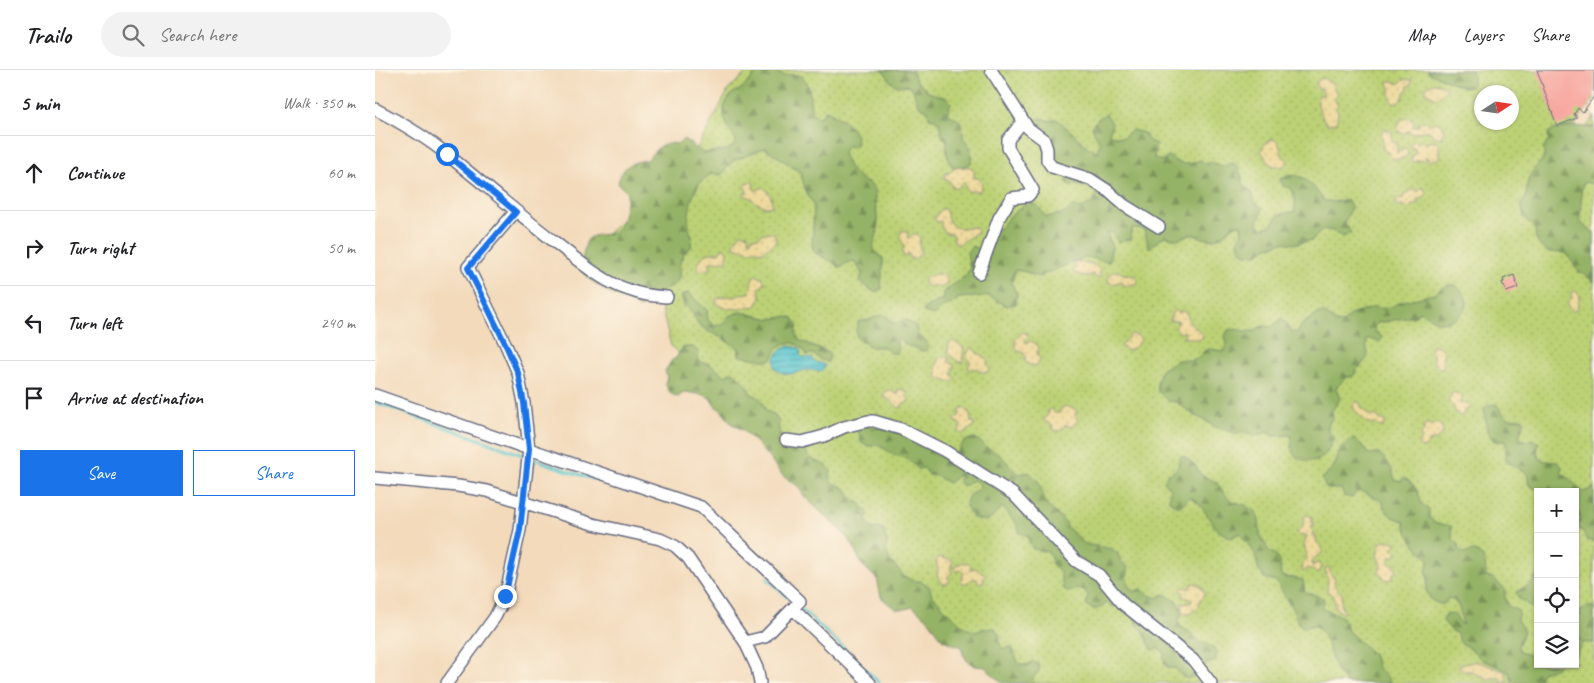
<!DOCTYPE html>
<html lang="en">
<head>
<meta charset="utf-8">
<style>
  body { margin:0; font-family:Caveat,sans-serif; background:#f2f2f2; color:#202124 }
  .controls { position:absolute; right:15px; bottom:15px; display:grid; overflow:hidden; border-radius:0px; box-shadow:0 1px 4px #0004 }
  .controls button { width:45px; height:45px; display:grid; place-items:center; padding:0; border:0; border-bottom:1px solid #e0e0e0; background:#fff; color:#202124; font:25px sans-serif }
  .compass { position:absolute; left:1099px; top:15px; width:45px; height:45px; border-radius:50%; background:#fff; box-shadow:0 1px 4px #0004; rotate:78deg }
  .stop { position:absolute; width:15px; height:15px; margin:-11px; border:4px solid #1a73e8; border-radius:50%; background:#fff }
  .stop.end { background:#1a73e8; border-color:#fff; box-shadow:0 1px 5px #0008 }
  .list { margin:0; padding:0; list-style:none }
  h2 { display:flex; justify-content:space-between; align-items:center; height:65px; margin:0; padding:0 20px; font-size:21px }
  h2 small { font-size:16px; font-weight:400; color:#757577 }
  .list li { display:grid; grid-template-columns:32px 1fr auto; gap:15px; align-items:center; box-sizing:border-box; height:75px; padding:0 20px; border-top:1px solid #e0e0e0 }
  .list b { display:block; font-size:19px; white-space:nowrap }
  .list em { font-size:16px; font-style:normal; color:#757577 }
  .actions { display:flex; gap:10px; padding:15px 20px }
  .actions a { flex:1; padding:11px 0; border:1px solid #1a73e8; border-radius:0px; text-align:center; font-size:18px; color:#1a73e8 }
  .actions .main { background:#1a73e8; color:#fff }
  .icon { flex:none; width:28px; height:28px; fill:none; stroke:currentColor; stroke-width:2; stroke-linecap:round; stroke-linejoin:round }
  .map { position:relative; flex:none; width:1219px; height:613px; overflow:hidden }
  header { display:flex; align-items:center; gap:30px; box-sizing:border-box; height:70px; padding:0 25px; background:#fff; border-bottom:1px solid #e0e0e0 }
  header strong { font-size:24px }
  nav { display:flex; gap:28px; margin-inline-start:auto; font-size:18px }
  .search { width:350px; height:45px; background:#f2f2f2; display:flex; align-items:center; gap:12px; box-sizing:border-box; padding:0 18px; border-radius:28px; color:#757577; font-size:19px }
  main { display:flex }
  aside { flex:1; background:#fff }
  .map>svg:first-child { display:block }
  .grass { fill:url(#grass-dots); stroke:#6c8069; fill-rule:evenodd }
  .forest { fill:url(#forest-firs); stroke:#587162 }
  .sand { fill:url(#sand-dots); stroke:#84847e }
  .water { fill:url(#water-rules); stroke:#3a7b98 }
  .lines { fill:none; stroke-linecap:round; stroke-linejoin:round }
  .stream { stroke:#5ac7d1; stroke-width:3 }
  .building { fill:#f7a49c }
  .minor-casing { stroke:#676b7f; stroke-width:14 }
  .minor { stroke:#fff; stroke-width:11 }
  .route { stroke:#1a73e8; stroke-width:6 }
</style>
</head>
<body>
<header>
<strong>Trailo</strong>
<div class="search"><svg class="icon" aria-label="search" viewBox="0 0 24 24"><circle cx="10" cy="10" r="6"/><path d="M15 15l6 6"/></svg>Search here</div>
<nav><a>Map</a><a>Layers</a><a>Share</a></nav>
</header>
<main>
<aside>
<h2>5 min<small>Walk · 350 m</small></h2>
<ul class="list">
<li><svg class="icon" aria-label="ahead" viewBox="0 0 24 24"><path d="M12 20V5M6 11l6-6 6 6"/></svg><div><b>Continue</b></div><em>60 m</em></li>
<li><svg class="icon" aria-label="right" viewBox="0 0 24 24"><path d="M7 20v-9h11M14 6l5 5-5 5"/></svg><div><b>Turn right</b></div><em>50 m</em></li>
<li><svg class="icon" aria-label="left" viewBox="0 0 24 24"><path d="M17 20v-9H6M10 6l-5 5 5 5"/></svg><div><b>Turn left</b></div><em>240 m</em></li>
<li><svg class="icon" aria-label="arrive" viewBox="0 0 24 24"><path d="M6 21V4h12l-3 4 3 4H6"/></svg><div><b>Arrive at destination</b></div></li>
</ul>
<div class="actions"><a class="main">Save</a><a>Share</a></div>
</aside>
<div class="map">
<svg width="1219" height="613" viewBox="0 0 1219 613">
  <defs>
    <pattern id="grass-dots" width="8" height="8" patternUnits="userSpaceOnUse" patternTransform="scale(1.25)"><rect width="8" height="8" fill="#bcd174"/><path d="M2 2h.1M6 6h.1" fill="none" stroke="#a1b467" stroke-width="1.8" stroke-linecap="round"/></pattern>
    <pattern id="forest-firs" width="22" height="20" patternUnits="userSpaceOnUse" patternTransform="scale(1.25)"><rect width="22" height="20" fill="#95b366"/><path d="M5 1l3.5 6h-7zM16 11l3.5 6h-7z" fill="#799257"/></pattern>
    <pattern id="sand-dots" width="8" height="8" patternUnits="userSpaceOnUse" patternTransform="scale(1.25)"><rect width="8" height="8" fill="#eeda9e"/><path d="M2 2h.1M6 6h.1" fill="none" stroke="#ccbb8a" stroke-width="1.8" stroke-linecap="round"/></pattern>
    <pattern id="water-rules" width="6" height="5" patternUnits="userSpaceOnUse" patternTransform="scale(1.25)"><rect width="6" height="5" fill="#5ac7d1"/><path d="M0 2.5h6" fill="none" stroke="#4aa2ad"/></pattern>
  </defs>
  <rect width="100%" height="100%" fill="#fcf5e5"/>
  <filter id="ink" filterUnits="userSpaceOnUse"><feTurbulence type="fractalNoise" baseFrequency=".02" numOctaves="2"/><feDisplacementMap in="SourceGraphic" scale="10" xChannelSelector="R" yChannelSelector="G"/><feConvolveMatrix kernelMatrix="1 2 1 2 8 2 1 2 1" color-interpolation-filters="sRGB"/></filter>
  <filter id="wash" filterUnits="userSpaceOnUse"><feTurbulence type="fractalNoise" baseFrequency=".0096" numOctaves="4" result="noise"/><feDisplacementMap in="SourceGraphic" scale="20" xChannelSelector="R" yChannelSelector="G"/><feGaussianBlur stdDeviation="1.12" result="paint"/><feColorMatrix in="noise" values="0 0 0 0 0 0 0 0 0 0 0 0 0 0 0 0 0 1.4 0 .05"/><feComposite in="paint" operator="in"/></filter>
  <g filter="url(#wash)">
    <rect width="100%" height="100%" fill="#f3dabb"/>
    <!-- grass -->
    <path class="grass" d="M374,0H1219V29L1209,41L1170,100L1219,196V613H635L464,446L296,276L283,225L213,181L319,84L354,19ZM1106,22H1136V52H1106ZM1163,422H1200V594H1163Z
      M1219,46V183L1177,109Z"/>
    <!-- forest -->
    <path class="forest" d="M382,0H402L404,4L411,6L416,4L426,6L431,11L434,18L436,42L443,47L447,46L450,40C459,42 478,57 481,67C482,69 481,72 481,75L471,77L468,82C471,94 477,103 487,110C490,112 495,114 497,116C499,119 500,125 500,127C500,138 503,148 503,158C502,171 491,178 508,188C509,199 505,208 507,219L499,222L485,212L487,203L479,191L471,193L465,198L456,191L440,183L437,176L439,135L432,124L425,102L390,78L358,91L346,105L336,104C333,107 328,109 326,112C316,123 309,153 317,166L316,177C309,182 306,188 304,197C304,201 305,204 304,208C301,215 295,216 289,220C281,227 275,236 263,238L253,226C249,226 245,227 241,226C235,224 209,207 207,201C206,196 209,176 212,171C219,160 235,169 243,159C247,155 252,129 252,122L243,114C245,98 257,91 273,90C279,79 290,71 302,74L309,69L328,83L351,80L359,76L361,69C350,57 343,39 356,25C358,22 363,21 366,19C373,14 378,7 382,0Z
      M508,0H537L542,12L548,16L553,22L572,28L576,32L572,44C587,49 588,53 588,68C597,76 597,82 596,93C590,97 584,97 577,96C572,87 571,81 572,71L567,66L564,52L559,49L554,48L553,41L543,35L539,22L536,17L530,15L522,16L517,13Z
      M1053,0H1098V12L1094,18L1089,17L1054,3Z
      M731,44L737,53L734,65L748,67L757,60L769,63L774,71L781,74L779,88L788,91L794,86C806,96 810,96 825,90L833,95L835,91L847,97L857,93L863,96L869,115L877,122L880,133L888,138L883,153L887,159L896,155L903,145L920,141V129L917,119L908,116L905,109C925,98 938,114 948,130L959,132L972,129L976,137L973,146L969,152L976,163L968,167L957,161L949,159L937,170L919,174L908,172L891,178L883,184H870L864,178L863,169L867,163L866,154C855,154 850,167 840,169C822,172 825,158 803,169L789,166L774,178L769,159L757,158L756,169L743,172L737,162L732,163L737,177L734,192L716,188L705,189L663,207L651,202L640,200L637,214L642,224L641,234L632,236L613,226L584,228L577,234L568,237L560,245L548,242L551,237L568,229V222L588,208L595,199L592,182L597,176L606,180L613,163L625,158L634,147L653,132L663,136L671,147L690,143L697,136L706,139L718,132L722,124L711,116L693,115L689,101L680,94V83L657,61V52L664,48L676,51L682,49L713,77L722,81L725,73L719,62L717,55L724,48Z
      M1195,56L1219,57V114L1209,112C1203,125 1209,135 1204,148L1207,154L1219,163V212L1210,205L1205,203L1191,183C1185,182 1180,183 1175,182C1162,179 1160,167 1160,156C1149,152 1148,145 1146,134L1151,128C1151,108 1156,102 1169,88V78L1174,69L1173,65L1175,61Z
      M1074,215H1081C1084,219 1089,223 1091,228C1096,241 1077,253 1065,252C1058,251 1051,244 1044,241L1041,246L1003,253L999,257L1000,262L1005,265L1007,268L1005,272L994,269L991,270L993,287L985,297L981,299L980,304L976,307H971L961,318L965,329L957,341L958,348L954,353L953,360L959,368C954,378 952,385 942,391C931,390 917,391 917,377C916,372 917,369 916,365L899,366L891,362L886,365L879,366L875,363H860L840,357L831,351L819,345L801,332L793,331L783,321L782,313L786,300L802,290H818L824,287L829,281L834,279L849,281L852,273L850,266L853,260C864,258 869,262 880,261C885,256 888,255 896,257L906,249L912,254L917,262H923L927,254L945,243H949L961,252L968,253L975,245L1001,237L1007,239L1018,236L1025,232L1059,224L1065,219Z
      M313,223L332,240L333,250L340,256L348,253L354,246L365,242L396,249L412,246L418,248L423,255L421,263L424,270C433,273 441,279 451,281L455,286L453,292L446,290L438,284L432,285C426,273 412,268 402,279C400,281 398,287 396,290C388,291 373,287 364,286L363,278L345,267L331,260L324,255L316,241L309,236L306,226Z
      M507,245L513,247L515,251L521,254L526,251L531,250L541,256L543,266L551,271L554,276L553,280L546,281L537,276L534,277L524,269L521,273L524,279L522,283H516L509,277H496L485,271L482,267L481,259L484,251L494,250Z
      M308,277H318L324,282L323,289L326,292L336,295L350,306L354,304L356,301C365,307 372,314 376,324C385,327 388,330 391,341L399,344L404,352C402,359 407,371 414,376C419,378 425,377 429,380C433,383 432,387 436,389C444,393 450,393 456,401L455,407L456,412C465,416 475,418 476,429L486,434L494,444L491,450L497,459L504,458L509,461L512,472L511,480L514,489L529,506L538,511H545L554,516L557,526C564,530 565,535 571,540C580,548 588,558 600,562L608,559L620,558L625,566L624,571L627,579L636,577C641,582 640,589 645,594L653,595L657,591L664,595V601L658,608L659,613H627L610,597L600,596L593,592L588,584L586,577L568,570L554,550L538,537L530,539H521L515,535L506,527L502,509L486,494L478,475L468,463L429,426L423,416L408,406L385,377L368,360L357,354L346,340L340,336L335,328L329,325L310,322L303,327L296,324L290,314L292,307L290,301L297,290L301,288Z
      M1121,334L1130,346L1136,349L1145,348L1149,350L1144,368C1150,373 1157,368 1164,373L1162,382L1164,388L1170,391L1183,392L1187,397L1186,403C1196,408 1200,416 1208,422L1219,418V471C1211,471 1210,468 1208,461L1203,459L1205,448L1200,446V422H1166L1154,415L1152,403L1131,391V374L1129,371H1119L1112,362L1109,339L1113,335Z
      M487,356C503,357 532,362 542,376C545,377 548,376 551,378C561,382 562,388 575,389L578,383L583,381C586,372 592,369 601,368L612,378L625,385L643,404L654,402L663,411L672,436L681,443L691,454L692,457L710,474L737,479L743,484L746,491L753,497C750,506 751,516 759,522L765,519L774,525L783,528L788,524C793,525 797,530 802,531L808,543L804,549L805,556L816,563L825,573C833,573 837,576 842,583L841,591L825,596L822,603L813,609L807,606L800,598H793L789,593V582L784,579L777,580L768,560L762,556L758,545C751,540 744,534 736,536L732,533L723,539H717L711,535L713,525L707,520L702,518L696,522L688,519L685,501L677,494L676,487L673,482L658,479C652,470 656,465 645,463L641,453L627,437L618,447L610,451L598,448L591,436C592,420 599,426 605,416L602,411L597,410L592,415H586L584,410L585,404L574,413C567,410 562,405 554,405L549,398L543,399L532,388L522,386L503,375L494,376L486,373L484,362Z
      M980,369L987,375L993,384C994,384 1001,383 1001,383C1011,385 1018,401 1020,410L1026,411L1029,408C1040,413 1044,422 1046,433L1054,440V448L1061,453L1076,456L1078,469L1083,474L1084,480L1090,483L1100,481C1112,487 1110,495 1111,507L1117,508L1130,519V528L1133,536L1144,541L1142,550L1149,561L1143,576L1145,582L1159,587L1163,585V594H1184L1181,599L1168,601L1165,605V610L1163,613H1138L1134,602L1115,593L1107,590L1098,581L1085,572L1083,565L1076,560L1068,551L1071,544L1079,543L1084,552L1088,555C1086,544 1085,531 1073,528L1069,534H1064L1056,530L1051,520L1053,510L1051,500L1054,489C1042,479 1032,467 1029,451C1017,448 1010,443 1007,431C998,428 992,422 982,421L977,428L969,426L966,419H952L947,410C951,404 953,403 957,398C967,388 959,373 980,369Z
      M808,385L820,395L826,405L841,412L849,423L857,431L870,435L880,442L884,450L885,464L893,480L901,485L905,494L906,506L928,510L930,522L940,525L949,529L948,539L966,546L971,554L973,561L998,584L1003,598L1014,609L1015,613H972C952,598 957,562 938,555L930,558L924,554L918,540L901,511L889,508L883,498L880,484L865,463L856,468L842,460L824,433L815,427L804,437L794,431L795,419L789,412L792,405C800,401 805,398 804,388Z
      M1163,502V534H1161L1157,538L1144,529L1141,522L1157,513Z
      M1211,537H1219V573H1207L1200,586V545Z"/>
    <!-- sand -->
    <path class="sand" d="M948,8L958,14L960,21L962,22V25L959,29L963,35L960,38L964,43L962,46V51L960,54L957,53L953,55C946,48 941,33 943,25H949L947,19H943L941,13L943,10Z
      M1029,9L1037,10L1036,15L1033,16L1032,20L1029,22L1028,29L1019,33C1013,27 1016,24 1015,18C1014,15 1013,14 1013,11H1018L1024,14Z
      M1059,13L1065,14L1072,17V19L1062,28L1051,23V17Z
      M1032,48L1039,51L1038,56L1040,57L1044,56V53L1050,51L1054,55L1060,52L1066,54L1069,61L1067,64V68L1058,66L1057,63L1052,60L1037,64L1035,61H1032L1030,64C1027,64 1022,61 1022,57L1026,50Z
      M1010,59L1017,62V71L1022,74V83L1026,81L1027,78H1030L1033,81V85L1027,89H1017L1014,82L1010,81L1007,77L1009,72L1006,67L1007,61Z
      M898,69C904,71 906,80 907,85L913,91L907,97L896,95L886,81L890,73Z
      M1039,71L1041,73L1048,71L1050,75L1052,74L1055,71L1064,73V88L1055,91L1051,86V90L1048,91L1044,90L1038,92L1036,90V87L1041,83L1040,79L1035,77L1037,72Z
      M588,97H595L599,100V108H603L607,111L605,121H592L589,112H587L583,118L581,119L577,116L574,110H570V104H573L579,98Z
      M373,112H378L379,119L381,121L388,117C395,122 397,128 397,136L391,137L385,134H382L376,128L369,125V123L372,122L370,116Z
      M1045,118H1048L1051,122L1049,128L1042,129L1043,134L1038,133L1036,137L1033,138L1027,135L1022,136L1020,133L1023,129L1028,128L1029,125L1032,124L1034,120L1044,121Z
      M567,139H570C572,143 572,147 574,151C579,162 592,157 601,157L603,160L602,162L583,175L579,172V165L576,163L572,164L566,157V151L562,152L560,149V147Z
      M526,161H532L533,168H534L538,164H541L545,168L544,175L546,182L543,187L536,190L534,184H533L531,187L529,186L527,181L530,177L525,168Z
      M392,162L399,163L401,169L400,173L386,182L382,179L376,181L359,177L360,171L366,163L373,165L375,172L378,167H384L388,163L390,164Z
      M347,178H349L353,183L351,191L335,192V199L324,201C320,188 333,181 344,183Z
      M701,191L712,194H718L725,200V207L722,208L718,204L714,206L700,204L698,201L702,198L698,194Z
      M740,201H744L748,204L761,206L762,212L761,214H755L753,216L748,215L747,211C742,212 738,216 733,211C733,205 736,205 740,201Z
      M558,204L570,205L572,214L568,216L566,218L558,215L555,217L550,215L549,212L550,207H555Z
      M381,205L389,210L390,213L384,218L386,228L381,236L377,237L373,236C365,242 362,237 352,239L341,234L342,229C347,226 355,226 361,227L367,223L369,224L375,223C376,217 376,208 381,205Z
      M1200,221L1205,225L1202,239L1198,241L1194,238L1192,233L1196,229V223Z
      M799,240L803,243L808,241L812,244L814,252C819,255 823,260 828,265L827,268L820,269L817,268H812L809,267L810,262L808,261L806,264L800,257L803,254L804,251H795V248Z
      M648,262L654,265L650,270L651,273L654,271L658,272L664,277L662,285L665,289L662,296L652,294L650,291L651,286L648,282L643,281L641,279L640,270Z
      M756,264L763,266L766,270L762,275L753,281L746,276Z
      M578,271L589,278C587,282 589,289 587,293L581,290L573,282L574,273Z
      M1058,275L1063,276L1069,282L1067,289L1069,297L1064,298L1059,293L1058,284L1055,278Z
      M596,278H598L603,284H606L613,291L612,294L615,299L612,302H606L603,298L595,300L593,296L596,293L592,288V283Z
      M566,286L574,287V292L578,294L580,296L577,303L581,309L578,312L567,310L561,306C562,301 560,290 566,286Z
      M523,319L532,321L531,325L534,329L532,333H528L526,337L524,338L514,329L508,327L511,320L516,321L523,325Z
      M1078,322L1085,325L1086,328L1085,334L1092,333L1094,336L1093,339L1089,340L1088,345L1085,346L1080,342L1079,337L1073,331Z
      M982,331L985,333L987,339L992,342L993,345L1003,346L1004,349L1010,351L1009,356L1004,357L1001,354H997L996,353H993C987,348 981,344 978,336Z
      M690,336L702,340L700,344L703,351L696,357L691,355C685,360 689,362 679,360L677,355L669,351V349L673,345V340L677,339L679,343H685L686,339Z
      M589,337L595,344L596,352H599L600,354L598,357L587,364L584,361L586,355L580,351V349L585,345V339Z
      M1060,353L1065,354L1068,361L1067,364L1064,366L1062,370H1056L1050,377L1046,378L1044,376V373L1047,370L1045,366L1049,361V355L1053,354L1058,356Z
      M932,445L937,447V452L939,456L935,458L938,461L937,465L941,466V470C943,475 947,476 947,483L942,486L937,492L938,496L942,493L946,495L944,502L942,504L938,500L933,498L928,502C924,496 928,494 932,489L929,473L932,467L931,465L924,466L922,462L928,456L929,447Z
      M1011,470L1020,472L1021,474L1017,479L1022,482L1020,486L1015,487L1014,493L1020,495L1022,501L1018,503V509L1010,510L1004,503L1006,494L1002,486L1005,473Z
      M564,487L578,491L575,499L577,503L572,507L575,511L572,514H568L562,505L563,499L561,492Z
      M588,492L596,495L595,501L600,498L611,505L607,513H604L602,509C596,508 594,511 591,514H588L586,510L589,503L587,500L581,501L579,497Z
      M952,497H954L956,505L960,508C957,516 962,519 967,524L966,537L970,542L968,543L961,539L959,526L952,521L953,508L951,506L950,501Z
      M819,513L826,516L830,524L825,531L824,537L813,545L808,542L807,533H816L817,530L808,526L809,523L806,520L809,517L814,519L817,514Z
      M1101,591L1123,599L1126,601L1128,600L1131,604L1132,610L1128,612L1124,607L1114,609L1109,607L1107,605L1103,606L1097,601H1087L1084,597L1086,594L1095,593Z"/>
    <!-- water -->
    <path class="water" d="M414,276L424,278L426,281L425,285L427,287L437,288L440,292L448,294L450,296L448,300C442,303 438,299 432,300C417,302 414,309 400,298C398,285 403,281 414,276Z"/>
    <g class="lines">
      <!-- stream -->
      <path class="stream" d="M0,332L148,385
        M157,388L196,402L292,431
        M392,508L416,530
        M424,537L481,589L504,613"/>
    </g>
    <g id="blocks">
      <!-- building -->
      <path class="building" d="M1162,0H1219V26L1208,42L1203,38L1199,44L1202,48L1182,56Z
        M1139,205L1143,218L1131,222L1129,215H1128L1127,212H1129L1128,209Z"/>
    </g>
  </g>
  <g filter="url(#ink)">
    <use href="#blocks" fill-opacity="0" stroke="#676b7f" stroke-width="1"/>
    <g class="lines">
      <!-- minor casing -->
      <g class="minor-casing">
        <path id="minor" d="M616,0L653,58L669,70L672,79V90L677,97L715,109L732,120L749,135L784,157
          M0,39C25,52 52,68 74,86C110,115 145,145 181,173C204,191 226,211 254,220C266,225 279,226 292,227
          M604,203L624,148L636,128L653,126L658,120L633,78V70L648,51
          M0,325L154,379L326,437L425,531L390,567L370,572
          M411,370L427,372L449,366L469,357L493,351H499L526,359L570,381L638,424L701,491L724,505L748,534L818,590L836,613
          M0,408L83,416L112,421L218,454L285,469L300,476L313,488L370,572L382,598L385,613
          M418,539L495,613
          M72,613L120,547L130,527L145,460L154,379L149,333L143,303L130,273L93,197L141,141"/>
      </g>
      <!-- minor -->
      <use href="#minor" class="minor"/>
    </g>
  </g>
  <g class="lines" filter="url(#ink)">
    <!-- route -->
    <path class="route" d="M72,84L141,142L93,198L130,273L143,303L149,333L154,379L145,460L130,526"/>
  </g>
</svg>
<div class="controls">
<button>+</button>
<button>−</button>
<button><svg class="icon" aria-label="locate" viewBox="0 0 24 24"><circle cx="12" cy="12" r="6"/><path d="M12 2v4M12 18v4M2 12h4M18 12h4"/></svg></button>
<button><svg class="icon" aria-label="layers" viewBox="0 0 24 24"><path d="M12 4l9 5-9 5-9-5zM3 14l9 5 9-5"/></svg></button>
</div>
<svg class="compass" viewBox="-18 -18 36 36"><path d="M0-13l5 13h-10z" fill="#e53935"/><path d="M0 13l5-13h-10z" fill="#757577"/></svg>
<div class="stop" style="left:72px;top:84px"></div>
<div class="stop end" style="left:130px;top:526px"></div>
</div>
</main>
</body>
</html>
